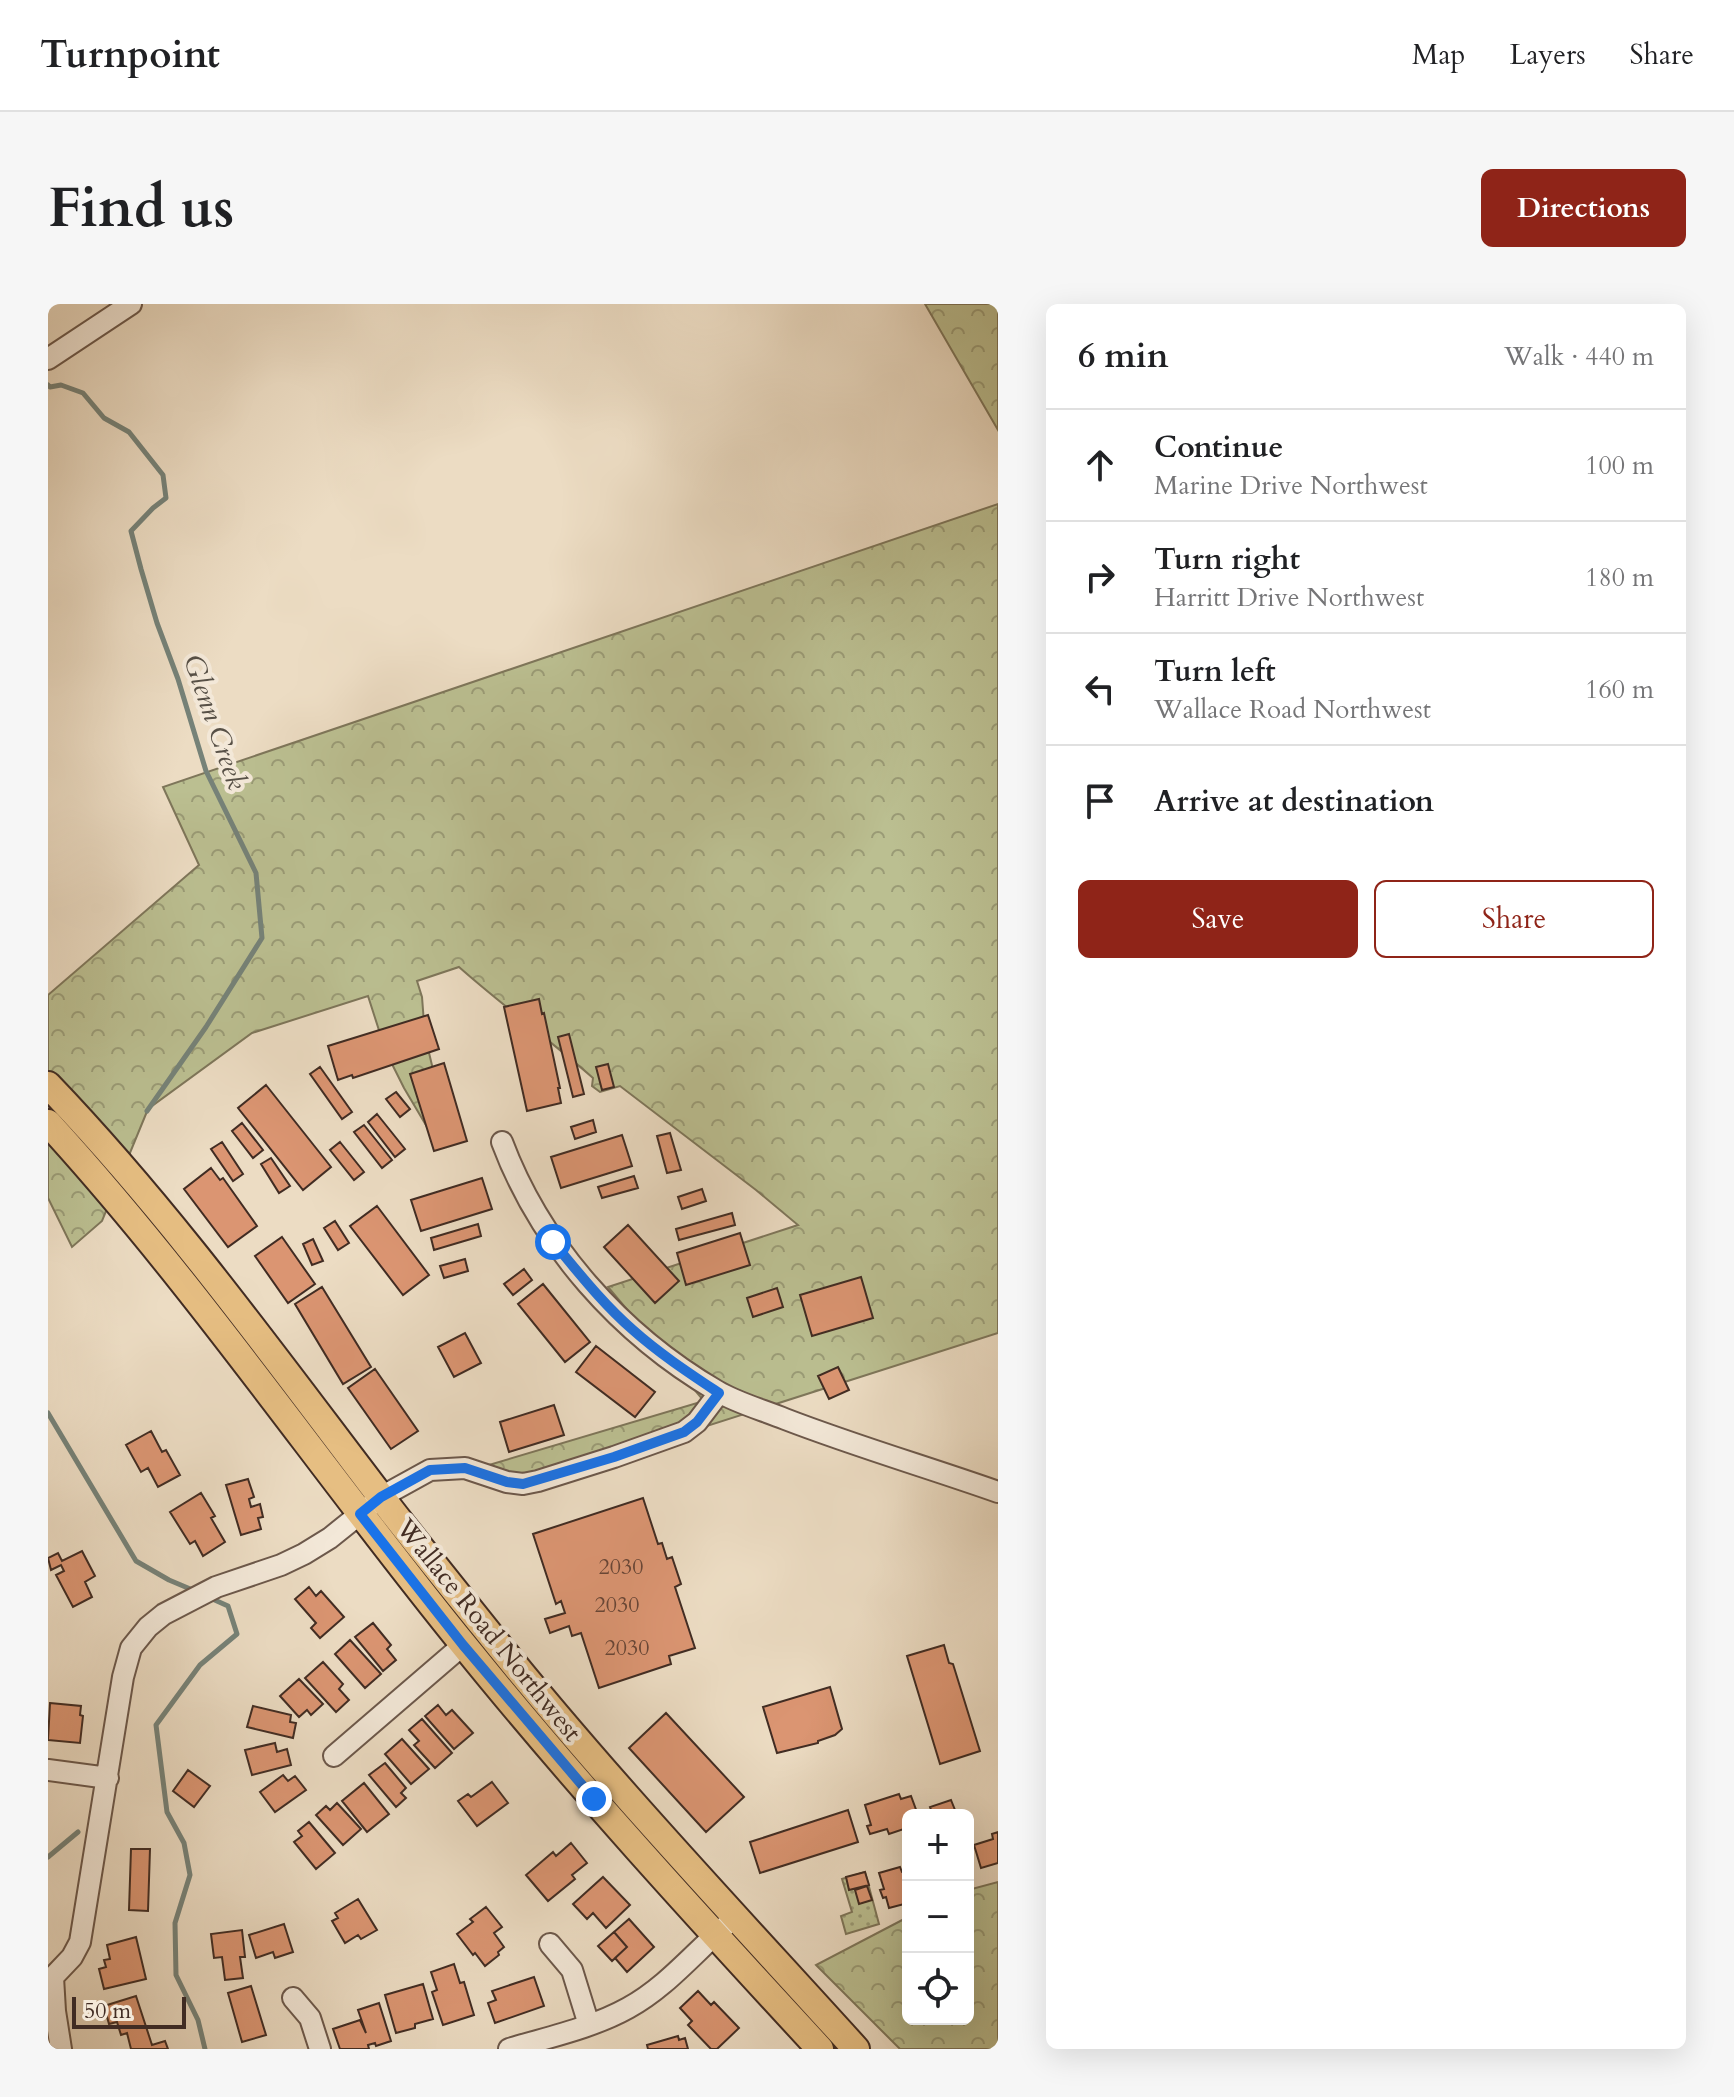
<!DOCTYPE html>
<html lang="en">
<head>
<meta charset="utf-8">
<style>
  body { margin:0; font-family:Cardo,serif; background:#f6f6f6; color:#202124 }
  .controls { position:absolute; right:24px; bottom:24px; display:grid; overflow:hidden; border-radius:12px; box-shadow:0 8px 32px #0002 }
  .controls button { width:72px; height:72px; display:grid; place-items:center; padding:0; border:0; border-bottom:2px solid #e0e0e0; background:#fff; color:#202124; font:40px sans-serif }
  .scale { position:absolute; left:24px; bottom:20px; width:114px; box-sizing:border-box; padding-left:8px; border:4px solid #412c23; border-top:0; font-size:22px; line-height:28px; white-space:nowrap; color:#412c23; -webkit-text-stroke:6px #f3e8d8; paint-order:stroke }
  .stop { position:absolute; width:24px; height:24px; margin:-18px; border:6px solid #1a73e8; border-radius:50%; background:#fff }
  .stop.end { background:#1a73e8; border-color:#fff; box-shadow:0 2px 8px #0008 }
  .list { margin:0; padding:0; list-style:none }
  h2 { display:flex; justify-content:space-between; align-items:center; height:104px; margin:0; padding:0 32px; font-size:34px }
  h2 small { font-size:26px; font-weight:400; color:#757577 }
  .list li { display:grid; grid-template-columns:52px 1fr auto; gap:24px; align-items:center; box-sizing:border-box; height:112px; padding:0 32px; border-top:2px solid #e0e0e0 }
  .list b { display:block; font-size:30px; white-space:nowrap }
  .list p { margin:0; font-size:26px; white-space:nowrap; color:#757577 }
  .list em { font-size:26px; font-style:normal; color:#757577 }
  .actions { display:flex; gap:16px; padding:24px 32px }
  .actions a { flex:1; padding:18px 0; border:2px solid #8f2418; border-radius:12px; text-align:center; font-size:28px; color:#8f2418 }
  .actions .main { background:#8f2418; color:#fff }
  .icon { flex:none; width:44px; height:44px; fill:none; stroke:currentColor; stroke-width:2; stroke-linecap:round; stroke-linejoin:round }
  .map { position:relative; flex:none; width:950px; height:1745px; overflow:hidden; border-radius:12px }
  header { display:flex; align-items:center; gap:48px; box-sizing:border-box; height:112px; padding:0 40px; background:#fff; border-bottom:2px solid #e0e0e0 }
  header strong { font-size:38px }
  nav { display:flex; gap:44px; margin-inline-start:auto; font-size:28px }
  .intro { display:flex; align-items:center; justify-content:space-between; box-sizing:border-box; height:192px; padding:0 48px }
  h1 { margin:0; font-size:56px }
  .button { padding:20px 36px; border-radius:12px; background:#8f2418; color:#fff; font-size:28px; font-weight:700 }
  main { display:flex; gap:48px; padding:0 48px }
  aside { flex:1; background:#fff; border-radius:12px; box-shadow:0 8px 32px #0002 }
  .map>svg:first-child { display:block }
  .grass { fill:url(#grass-dots); stroke:#7e765a; stroke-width:2 }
  .forest { fill:url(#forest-crowns); stroke:#7e765a; stroke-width:2 }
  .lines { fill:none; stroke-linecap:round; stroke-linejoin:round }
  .stream { stroke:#768278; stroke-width:5 }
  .building { fill:#db9572; stroke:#412c23; stroke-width:2 }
  .minor-casing { stroke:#6c584b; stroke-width:24 }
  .major-casing { stroke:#412c23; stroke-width:30 }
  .minor { stroke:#f3e8d8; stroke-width:20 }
  .major { stroke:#e6be82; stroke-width:26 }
  .route { stroke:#1a73e8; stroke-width:10 }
  .labels { text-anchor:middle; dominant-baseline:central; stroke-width:8; stroke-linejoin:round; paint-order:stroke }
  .number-label { font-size:22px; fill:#684637 }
  .street-label { font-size:26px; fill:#412c23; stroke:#f3e8d8 }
  .water-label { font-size:28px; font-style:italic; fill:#575046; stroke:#f3e8d8 }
</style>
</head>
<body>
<header>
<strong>Turnpoint</strong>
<nav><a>Map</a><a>Layers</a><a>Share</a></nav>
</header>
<div class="intro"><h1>Find us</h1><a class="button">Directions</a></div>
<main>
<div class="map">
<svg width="950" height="1745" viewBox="0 0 950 1745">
  <defs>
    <pattern id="grass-dots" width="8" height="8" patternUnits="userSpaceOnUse" patternTransform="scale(2)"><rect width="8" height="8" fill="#bbbf91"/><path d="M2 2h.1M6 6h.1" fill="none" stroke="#9a9b76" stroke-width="1.8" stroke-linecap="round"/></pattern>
    <pattern id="forest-crowns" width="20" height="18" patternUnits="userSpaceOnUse" patternTransform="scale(2)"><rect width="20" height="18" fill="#bbbf91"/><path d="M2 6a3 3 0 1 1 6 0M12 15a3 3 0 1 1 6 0" fill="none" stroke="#9a9b76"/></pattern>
  </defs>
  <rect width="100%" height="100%" fill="#ecdcc3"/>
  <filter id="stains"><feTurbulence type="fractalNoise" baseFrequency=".0025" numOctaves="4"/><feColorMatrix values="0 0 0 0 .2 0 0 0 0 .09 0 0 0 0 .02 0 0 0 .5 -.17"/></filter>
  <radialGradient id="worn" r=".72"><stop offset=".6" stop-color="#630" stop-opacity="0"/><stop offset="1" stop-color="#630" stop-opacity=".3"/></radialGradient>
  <!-- grass -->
  <path class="grass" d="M817,1568L831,1620L798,1630L793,1612L804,1608L794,1575Z"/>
  <!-- forest -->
  <path class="forest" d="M877,0H950V126Z
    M950,200V1029L455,1187L434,1163L656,1097L560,983L750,921L708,886L572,782L552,788L544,782L545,774C502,736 455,702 411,663L369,677L374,693L377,732L388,778L382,828L356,784L338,748L320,692L204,729L100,805L54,917L24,943L0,894V691L151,561L115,483Z
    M950,1578V1745H852L768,1661L860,1613V1715H920V1586Z"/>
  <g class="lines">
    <!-- stream -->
    <path class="stream" d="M0,81L2,83L13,81L35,89L56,114L81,128L115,171L118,194L105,204L83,227L93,265L109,319L130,375L158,467L208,569L214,634L158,723L99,807
      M0,1109L88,1257L121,1276L147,1287
      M0,1553L30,1528
      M157,1745L150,1716L128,1671L127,1619L142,1571L136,1539L119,1508L108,1421L152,1361L189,1330L180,1302L160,1293"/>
  </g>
  <!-- building -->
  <path class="building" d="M491,695L494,710L496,709L512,784H510L513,799L479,807L456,703Z
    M380,711L391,745L305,774L304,771L290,776L280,742Z
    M521,730L536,790L525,793L510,733Z
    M396,759L419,837L386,847L362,770Z
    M560,760L566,783L554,786L548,763Z
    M272,763L304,808L294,815L262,770Z
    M218,781L283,863L255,886L190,804Z
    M348,788L362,805L352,813L338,795Z
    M329,810L357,845L347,853L320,818Z
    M545,816L548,828L527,835L523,823Z
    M194,819L215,846L205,854L184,827Z
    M316,821L344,856L334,864L306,828Z
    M622,829L633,866L619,869L609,832Z
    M574,831L584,862L513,884L503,853Z
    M174,838L195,870L185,877L163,845Z
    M292,838L316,868L306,876L282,846Z
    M223,854L242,882L231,889L213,860Z
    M163,864L172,876L175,874L209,922L180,943L136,885Z
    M586,872L590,884L554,894L550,883Z
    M434,874L444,905L373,927L363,896Z
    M654,885L658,897L634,905L630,893Z
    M329,902L381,971L355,991L302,922Z
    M684,909L687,921L631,936L628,925Z
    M287,917L301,939L290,946L276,924Z
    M430,920L433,932L386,946L383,934Z
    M580,921L631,977L607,999L556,943Z
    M692,929L702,961L638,981L629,949Z
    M234,933L267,980L240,999L207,952Z
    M265,935L275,957L264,961L255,940Z
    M417,955L420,967L396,974L392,962Z
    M476,965L484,976L465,991L456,980Z
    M813,973L825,1014L764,1032L752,991Z
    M495,980L542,1038L517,1058L470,1000Z
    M274,983L323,1063L295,1080L247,1000Z
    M729,984L735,1003L705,1013L699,994Z
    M417,1029L433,1059L406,1073L390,1043Z
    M548,1042L607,1088L587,1113L528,1068Z
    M790,1063L801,1086L781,1095L770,1072Z
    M327,1065L370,1127L343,1145L300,1084Z
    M506,1101L516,1131L461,1148L452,1118Z
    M103,1127L114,1148L118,1146L132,1171L110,1183L100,1164L93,1168L78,1141Z
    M200,1175L206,1193L201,1195L203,1203L212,1200L215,1213L210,1214L213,1225L193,1231L178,1181Z
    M153,1189L167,1212L163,1214L177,1238L155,1252L147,1237L142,1240L122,1208Z
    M595,1194L610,1240L614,1239L619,1255L624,1253L633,1280L627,1283L647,1344L621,1352L623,1360L551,1384L533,1329L524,1332L521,1322L502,1329L497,1315L517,1309L513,1297L508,1300L485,1230Z
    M34,1247L47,1272L37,1278L44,1293L25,1303L8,1271L16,1267L13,1261L3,1266L0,1254L10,1249L14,1257Z
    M261,1283L268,1292L273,1287L296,1313L272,1334L263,1324L268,1319L247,1295Z
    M325,1319L343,1341L339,1345L348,1356L335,1367L307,1333Z
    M302,1336L333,1370L317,1384L287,1350Z
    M896,1341L901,1359L905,1360L932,1447L892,1460L859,1352Z
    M275,1358L295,1380L291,1385L301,1396L288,1408L257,1374Z
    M251,1375L275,1400L263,1411L259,1406L251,1413L232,1392Z
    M782,1383L794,1425L787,1431L770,1437V1439L729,1449L715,1403Z
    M2,1399L33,1402L32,1411L35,1412L32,1439L0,1436Z
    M390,1401L398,1411L404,1406L425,1429L406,1445L377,1412Z
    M205,1402L243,1411L242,1418L248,1419L245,1434L199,1423Z
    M618,1409L696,1493L658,1528L581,1444Z
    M374,1415L404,1449L387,1464L366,1441L371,1437L361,1426Z
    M354,1435L381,1465L363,1480L337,1450Z
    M227,1439L229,1448L239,1445L243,1461L204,1471L197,1446Z
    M337,1459L358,1484L353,1489L358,1494L348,1503L321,1471Z
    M140,1466L162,1482L146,1503L125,1487Z
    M235,1471L240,1477L247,1472L258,1486L227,1508L212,1488Z
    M444,1478L460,1499L429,1522L410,1497L420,1490L423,1493Z
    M316,1479L341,1510L319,1528L294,1497Z
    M851,1490L853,1495L863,1492L870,1511H860V1516L856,1518L859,1524L841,1530L839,1525L822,1530L819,1522L823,1521L817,1501Z
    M903,1496L909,1511H885L882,1503Z
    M289,1499L313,1525L295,1541L268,1511L278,1502L282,1506Z
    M800,1506L810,1538L712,1569L702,1538Z
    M261,1518L287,1549L268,1565L246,1538L254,1532L250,1527Z
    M950,1528V1559L933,1564L926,1541L945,1535L944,1530Z
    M523,1539L539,1559L524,1571L527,1575L500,1597L478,1571L505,1548L508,1552Z
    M83,1545H102L100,1607L81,1606Z
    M852,1563L854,1568L860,1567V1599L841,1604L838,1593L835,1594L832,1586L836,1585L831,1569Z
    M817,1568L821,1581L801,1586L798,1573Z
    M555,1573L582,1601L558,1624L545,1609L539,1615L525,1600Z
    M819,1582L824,1596L811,1600L807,1586Z
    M310,1595L329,1626L313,1635L310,1631L297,1639L284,1617L290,1614L287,1609Z
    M438,1603L454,1623L446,1629L456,1643L450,1648L451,1651L437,1662L427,1649L425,1651L409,1630L425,1618L422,1615Z
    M581,1615L606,1643L579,1668L567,1654L579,1643L566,1628Z
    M236,1620L245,1648L227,1654L225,1648L208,1654L201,1631Z
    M194,1626L197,1653H192L195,1674L177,1676L174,1653L166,1654L163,1630Z
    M566,1628L579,1643L564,1657L550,1642Z
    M88,1633L98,1675L56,1685L51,1665L58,1663L56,1656L62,1655L59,1641Z
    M406,1660L412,1679L416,1678L426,1711L395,1721L384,1688L389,1686L383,1668Z
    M486,1673L496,1702L447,1719L440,1699L448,1696L444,1687Z
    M375,1680L385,1715L367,1720V1724L348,1729L337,1691Z
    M203,1682L218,1731L194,1738L180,1689Z
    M650,1687L663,1701L666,1698L691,1724L669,1745H663L640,1721L644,1717L632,1704Z
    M88,1692L104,1741L117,1737L120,1745H83L79,1729L73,1731L69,1718L61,1720L56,1702Z
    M331,1699L343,1737L328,1742L327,1739L320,1741L321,1745H292L285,1725L312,1716L318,1729L310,1706Z
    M630,1732L631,1736L637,1734L640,1745H600L599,1741Z"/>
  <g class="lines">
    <!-- minor casing -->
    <g class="minor-casing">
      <path id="minor" d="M0,55L83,0
        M454,838C493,942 573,1031 669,1087C689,1099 715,1106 737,1115C807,1142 879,1163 950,1188
        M286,1452L415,1341
        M0,1466L60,1474
        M502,1640L524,1666L541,1721
        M5,1673L24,1653L32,1638L75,1373L83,1344L100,1323L116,1310L168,1283L233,1261L256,1250L282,1234L333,1193L382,1166L417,1164L459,1178L475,1180L490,1177L566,1153L636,1128L649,1118L671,1089
        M0,1674L5,1673L7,1707L13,1745
        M245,1694L262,1714L272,1745
        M461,1745C501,1733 544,1724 580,1704C617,1684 645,1650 676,1623"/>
    </g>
    <!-- major casing -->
    <g class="major-casing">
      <path id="major" d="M0,781C121,907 224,1050 330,1189C364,1234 400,1278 436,1323C553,1470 682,1606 808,1745
        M0,819C150,983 275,1168 415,1340C528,1480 650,1613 772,1745"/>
    </g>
    <!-- minor -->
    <use href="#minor" class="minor"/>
    <!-- major -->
    <use href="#major" class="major"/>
  </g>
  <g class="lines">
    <!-- route -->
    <path class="route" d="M505,938C530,968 555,1000 585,1026C612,1050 641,1069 671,1089L649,1118L636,1128L566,1153L475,1180L459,1178L417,1164L382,1166L333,1193L312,1210L415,1341L546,1495"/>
  </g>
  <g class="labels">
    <!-- number labels -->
    <g class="number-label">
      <text x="573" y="1263">2030</text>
      <text x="569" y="1301">2030</text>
      <text x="579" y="1344">2030</text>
    </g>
    <!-- street labels -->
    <g class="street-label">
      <text transform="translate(441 1326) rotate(51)">Wallace Road Northwest</text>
    </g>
    <!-- water labels -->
    <g class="water-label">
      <text transform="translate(167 418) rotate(71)">Glenn Creek</text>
    </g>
  </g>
  <rect width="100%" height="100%" filter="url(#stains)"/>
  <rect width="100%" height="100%" fill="url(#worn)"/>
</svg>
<div class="controls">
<button>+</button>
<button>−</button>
<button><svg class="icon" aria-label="locate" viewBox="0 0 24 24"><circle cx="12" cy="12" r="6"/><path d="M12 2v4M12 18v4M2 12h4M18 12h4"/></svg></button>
</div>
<div class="scale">50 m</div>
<div class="stop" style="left:505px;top:938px"></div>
<div class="stop end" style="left:546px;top:1495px"></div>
</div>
<aside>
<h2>6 min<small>Walk · 440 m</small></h2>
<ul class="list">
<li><svg class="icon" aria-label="ahead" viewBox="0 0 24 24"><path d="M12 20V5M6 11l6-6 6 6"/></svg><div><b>Continue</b><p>Marine Drive Northwest</p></div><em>100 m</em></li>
<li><svg class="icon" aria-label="right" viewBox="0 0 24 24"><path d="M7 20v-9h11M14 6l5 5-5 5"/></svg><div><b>Turn right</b><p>Harritt Drive Northwest</p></div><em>180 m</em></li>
<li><svg class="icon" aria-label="left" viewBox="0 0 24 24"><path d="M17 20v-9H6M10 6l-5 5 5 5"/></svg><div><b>Turn left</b><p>Wallace Road Northwest</p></div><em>160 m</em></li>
<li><svg class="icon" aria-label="arrive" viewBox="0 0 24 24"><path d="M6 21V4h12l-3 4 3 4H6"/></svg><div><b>Arrive at destination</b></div></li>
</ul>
<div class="actions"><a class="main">Save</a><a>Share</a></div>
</aside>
</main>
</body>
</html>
